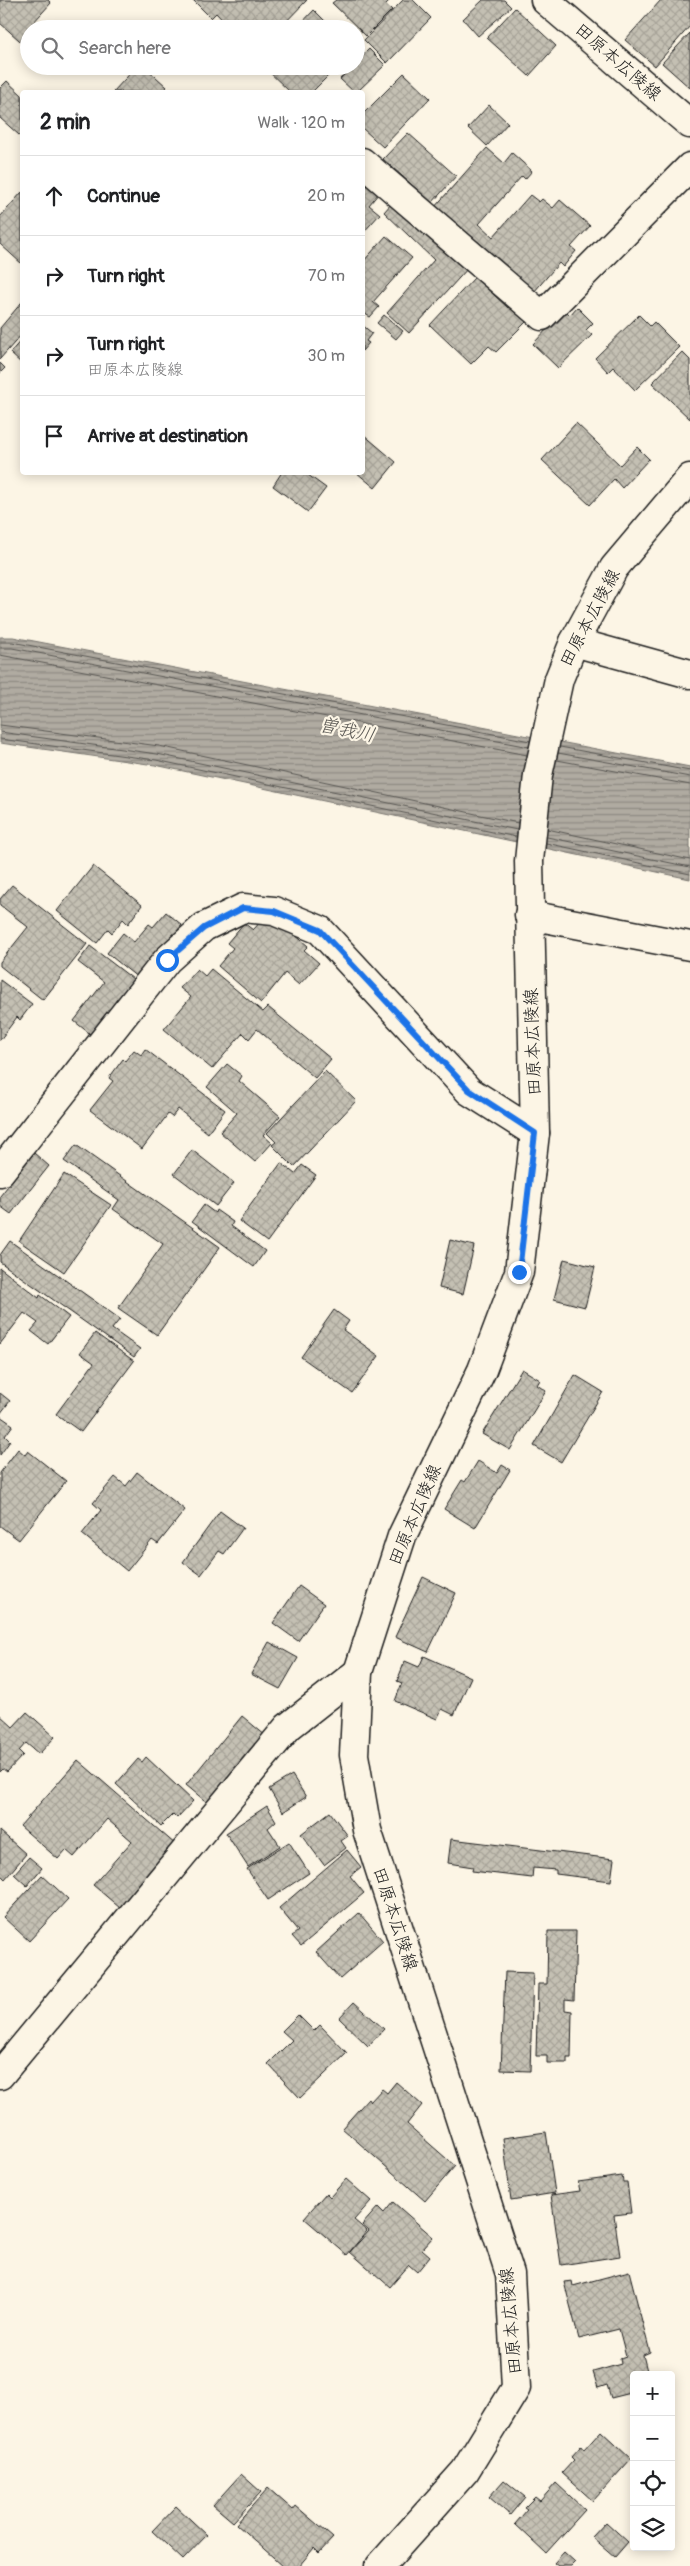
<!DOCTYPE html>
<html lang="en">
<head>
<meta charset="utf-8">
<style>
  body { margin:0; font-family:Pangolin,"Klee One",sans-serif; background:#f6f6f6; color:#202124 }
  .controls { position:absolute; right:15px; bottom:15px; display:grid; overflow:hidden; border-radius:5px; box-shadow:0 2px 12px #0003 }
  .controls button { width:45px; height:45px; display:grid; place-items:center; padding:0; border:0; border-bottom:1px solid #e0e0e0; background:#fff; color:#202124; font:25px sans-serif }
  .stop { position:absolute; width:15px; height:15px; margin:-11px; border:4px solid #1a73e8; border-radius:50%; background:#fff }
  .stop.end { background:#1a73e8; border-color:#fff; box-shadow:0 1px 5px #0008 }
  .list { margin:0; padding:0; list-style:none }
  h2 { display:flex; justify-content:space-between; align-items:center; height:65px; margin:0; padding:0 20px; font-size:21px }
  h2 small { font-size:16px; font-weight:400; color:#757577 }
  .list li { display:grid; grid-template-columns:32px 1fr auto; gap:15px; align-items:center; box-sizing:border-box; height:80px; padding:0 20px; border-top:1px solid #e0e0e0 }
  .list b { display:block; font-size:19px; white-space:nowrap }
  .list p { margin:0; font-size:16px; white-space:nowrap; color:#757577 }
  .list em { font-size:16px; font-style:normal; color:#757577 }
  .icon { flex:none; width:28px; height:28px; fill:none; stroke:currentColor; stroke-width:2; stroke-linecap:round; stroke-linejoin:round }
  .map { position:relative; flex:none; width:690px; height:2566px; overflow:hidden }
  .search { position:absolute; background:#fff; box-shadow:0 2px 12px #0003; left:20px; top:20px; width:345px; height:55px; display:flex; align-items:center; gap:12px; box-sizing:border-box; padding:0 18px; border-radius:28px; color:#757577; font-size:19px }
  .panel { position:absolute; background:#fff; box-shadow:0 2px 12px #0003; left:20px; top:90px; width:345px; height:385px; border-radius:5px }
  .map>svg:first-child { display:block }
  .water { fill:url(#water-rules); stroke:#75726c }
  .lines { fill:none; stroke-linecap:round; stroke-linejoin:round }
  .shore { stroke:#575551; stroke-width:1 }
  .building { fill:url(#building-cross-hatch); stroke:#1c1c1c }
  .minor-casing { stroke:#1c1c1c; stroke-width:31 }
  .secondary-casing { stroke:#1c1c1c; stroke-width:31 }
  .minor { stroke:#fcf5e5; stroke-width:28 }
  .secondary { stroke:#fcf5e5; stroke-width:28 }
  .route { stroke:#1a73e8; stroke-width:6 }
  .labels { text-anchor:middle; dominant-baseline:central; stroke-width:4.5; stroke-linejoin:round; paint-order:stroke }
  .street-label { font-size:18px; fill:#1c1c1c; stroke:#fcf5e5 }
  .water-label { font-size:19px; font-style:italic; fill:#575551; stroke:#fcf5e5 }
</style>
</head>
<body>
<div class="map">
<svg width="690" height="2566" viewBox="0 0 690 2566">
  <defs>
    <pattern id="water-rules" width="6" height="5" patternUnits="userSpaceOnUse" patternTransform="scale(1.25)"><rect width="6" height="5" fill="#b0aba1"/><path d="M0 2.5h6" fill="none" stroke="#8e8a82"/></pattern>
    <pattern id="building-cross-hatch" width="8" height="8" patternUnits="userSpaceOnUse" patternTransform="scale(1.25)"><rect width="8" height="8" fill="#c4c0b3"/><path d="M0 0l8 8M0 8l8-8" fill="none" stroke="#a8a499"/></pattern>
  </defs>
  <rect width="100%" height="100%" fill="#fcf5e5"/>
  <filter id="ink" filterUnits="userSpaceOnUse"><feTurbulence type="fractalNoise" baseFrequency=".02" numOctaves="2"/><feDisplacementMap in="SourceGraphic" scale="10" xChannelSelector="R" yChannelSelector="G"/><feConvolveMatrix kernelMatrix="1 2 1 2 8 2 1 2 1" color-interpolation-filters="sRGB"/></filter>
  <g filter="url(#ink)">
    <!-- water -->
    <path class="water" d="M0,637H13L690,767V879L155,765L0,743Z"/>
    <g class="lines">
      <!-- shore -->
      <path class="shore" d="M0,642H12L530,741
        M0,648H12L529,747
        M0,655L527,755
        M0,725L159,746L518,823
        M0,732L157,754L517,830
        M0,739L156,760L516,837
        M560,747L690,771
        M558,753L690,777
        M557,760L690,785
        M547,829L690,860
        M547,837L690,867
        M546,843L690,874"/>
    </g>
    <!-- building -->
    <path class="building" d="M0,0H48L51,3L32,24L37,29H29V49L0,23Z
      M193,0H307L279,29H231L216,13L211,18Z
      M336,0H390L386,4L392,10L366,36L332,3Z
      M403,0H413L431,18L387,63L364,40Z
      M483,0H504L511,7L478,36L463,19Z
      M661,0H690V26L655,66L625,40Z
      M515,8L556,46L529,76L487,38Z
      M314,10L333,29H296Z
      M690,33V88L662,63Z
      M369,49L385,65L357,92H354L340,79L352,66H356V62Z
      M137,66H144L167,87L162,92H113Z
      M263,66H338L312,92H290Z
      M404,73L430,98L383,147L362,128V115Z
      M7,81L22,95V132L19,135L0,118V88Z
      M489,105L508,123L487,146L468,128Z
      M408,133L456,176L432,203L383,159Z
      M487,148L504,163L512,153L532,171L525,179L522,176L479,224L493,237L530,195L539,202L542,199L553,208L560,200L590,226L571,247L576,251L563,267L559,263L534,292L493,255L490,259L433,209Z
      M362,179L379,193L369,205L380,214L362,234Z
      M22,192V264L0,244V217Z
      M391,204L469,267L409,333L387,313L434,260L384,212Z
      M386,236L412,258L373,302L379,307L370,317L362,312V263Z
      M475,277L508,308L512,303L529,319L496,352L489,346L471,364L430,325Z
      M22,302V334L0,359V328Z
      M577,307L593,323L586,330L592,335L558,368L533,344L565,310L570,315Z
      M384,315L403,331L396,339L377,323Z
      M639,315L650,326L654,322L679,347L635,390L613,367L608,372L595,358Z
      M362,325L372,333L366,341L369,343L362,351Z
      M22,339V364L10,353Z
      M682,352L690,360V419L652,383Z
      M0,363L5,368L0,373Z
      M576,423L620,465L637,447L649,459L622,488L614,479L590,505L542,460Z
      M363,434L396,462L375,488L356,472H362Z
      M282,472H304L326,488L308,512L273,486Z
      M93,866L142,905L128,924L123,919L112,933L108,929L97,943L57,911Z
      M12,885L87,944L43,1000L0,966V962L28,927L0,905V899Z
      M166,912L182,925L138,978L107,953L123,933L134,942L149,924L153,927Z
      M272,915L308,946L304,950L319,963L299,985L285,973L261,1003L218,966L233,948L227,943L244,923L253,930L265,917Z
      M90,946L137,982L94,1037L74,1021L104,982L78,962Z
      M197,969L205,976L211,969L263,1012L268,1007L331,1059L315,1078L257,1029L249,1039L243,1033L212,1069L164,1029L191,997L180,988Z
      M0,980L32,1004L20,1020L17,1017L0,1040Z
      M145,1049L225,1110L208,1133L178,1109L172,1117L168,1114L142,1149L90,1110L113,1081L109,1078L123,1059L125,1061L134,1050L141,1055Z
      M227,1064L242,1076L239,1081L280,1116L263,1135L272,1143L255,1162L220,1132L237,1113L207,1087Z
      M325,1071L356,1101L294,1167L272,1145L276,1142L267,1133Z
      M76,1145L220,1247L157,1335L118,1308L163,1244L113,1209L119,1200L64,1161Z
      M192,1150L234,1183L216,1206L174,1174Z
      M34,1153L49,1166L11,1214L0,1206V1196Z
      M281,1163L295,1174L302,1165L316,1175L267,1242L239,1221Z
      M64,1174L111,1205L64,1272L19,1241Z
      M204,1205L215,1213L216,1210L233,1222L231,1226L265,1251L254,1267L192,1221Z
      M450,1240L474,1246L463,1294L439,1288Z
      M10,1241L120,1319L112,1329L140,1349L134,1357L0,1262V1255Z
      M564,1259L595,1267L585,1307L554,1299Z
      M0,1268L39,1298L40,1295L69,1317L48,1344L31,1331L38,1323L24,1313L0,1344Z
      M334,1310L349,1321L343,1330L379,1356L352,1393L301,1357Z
      M95,1333L134,1361L81,1432L56,1414L94,1363L80,1353Z
      M522,1369L540,1380L537,1385L546,1391L510,1450L482,1434Z
      M575,1375L603,1392L561,1462L534,1446Z
      M0,1393L10,1401L0,1414Z
      M0,1416L13,1425L5,1436L10,1441L0,1455Z
      M18,1449L25,1455L28,1451L66,1481L19,1540L0,1526V1473Z
      M478,1461L497,1473L502,1465L510,1470L475,1528L444,1509L462,1480L465,1482Z
      M137,1472L185,1510L158,1544L152,1540L127,1571L82,1534L101,1510L93,1503L115,1477L126,1486Z
      M220,1511L243,1528L224,1554L219,1551L201,1575L183,1562Z
      M423,1577L456,1593L428,1652L395,1637Z
      M299,1586L324,1604L298,1641L273,1623Z
      M269,1642L298,1658L280,1689L251,1674Z
      M424,1656L471,1677L454,1715L442,1709L437,1719L395,1701L402,1683L397,1681L405,1661L419,1667Z
      M27,1712L55,1737L39,1754L26,1743L19,1751L23,1755L7,1772L3,1769L0,1772V1715L13,1727Z
      M242,1716L266,1736L210,1805L186,1785Z
      M146,1757L193,1801L177,1818L173,1814L161,1826L116,1784L138,1759L142,1762Z
      M78,1760L176,1845L120,1908L93,1885L132,1841L107,1819L74,1857L66,1850L58,1859L20,1826Z
      M292,1775L306,1797L283,1812L269,1789Z
      M267,1806L276,1821L268,1828L280,1846L248,1867L226,1833Z
      M330,1812L348,1836L341,1841L346,1848L324,1865L301,1834Z
      M0,1831L26,1854L5,1879L0,1874Z
      M451,1839L614,1859L611,1881L556,1874V1870L533,1868L532,1878L472,1871L473,1867L448,1863Z
      M289,1842L309,1873L268,1900L247,1869Z
      M347,1850L361,1867L350,1876L364,1893L301,1946L292,1936L298,1931L279,1908Z
      M29,1857L42,1868L27,1886L14,1874Z
      M42,1875L68,1899L29,1941L3,1917Z
      M359,1913L383,1941L340,1979L316,1952Z
      M548,1931H576L574,2000L565,1999V2010L572,2011L571,2058H567V2063H547V2056H536L538,1984H547Z
      M505,1972L533,1973L530,2071L501,2070Z
      M354,2002L384,2029L368,2046L339,2018Z
      M298,2015L314,2031L320,2025L347,2053L300,2098L268,2064L292,2040L282,2031Z
      M396,2082L422,2105L407,2124L455,2166L425,2201L342,2128L368,2099L370,2102L382,2089L387,2093Z
      M546,2132L555,2193L511,2200L503,2138Z
      M622,2176L623,2182H627L631,2213L614,2215L620,2256L561,2265L551,2195L580,2191L578,2182Z
      M346,2179L371,2201L354,2220L367,2231L347,2255L304,2218L326,2193L330,2197Z
      M393,2202L433,2237L422,2249L430,2256L417,2272L409,2265L390,2287L350,2252L369,2231L362,2225L378,2207L384,2213Z
      M629,2271L650,2352L643,2355L648,2375H634L633,2401L631,2393L611,2398L607,2385L598,2388L593,2372L621,2364L620,2358L626,2356L619,2329L579,2339L564,2282L572,2281L573,2286Z
      M601,2431L631,2459L593,2501L562,2473L574,2460L571,2457L581,2446L584,2450Z
      M241,2474L261,2492L233,2522L213,2505Z
      M504,2480L525,2497L510,2515L489,2497Z
      M556,2483L585,2510L546,2553L515,2524L527,2510L524,2508L535,2497L540,2501Z
      M268,2488L293,2510L296,2506L333,2538L319,2553L314,2548L299,2566H283L236,2524Z
      M176,2506L207,2535L183,2560L152,2531Z
      M606,2522L628,2542L615,2557L592,2537Z
      M564,2552L575,2562L571,2566H558L554,2563Z"/>
    <g class="lines">
      <!-- minor casing -->
      <g class="minor-casing">
        <path id="minor" d="M362,162L542,316L690,167
          M574,642L690,674
          M529,915L690,946
          M0,1172L167,960L204,927L243,908L274,911L320,930L469,1091L535,1133
          M0,2075L288,1727L358,1672"/>
      </g>
      <!-- secondary casing -->
      <g class="secondary-casing">
        <path id="secondary" d="M545,0L690,124
          M380,2566L465,2471L516,2388L510,2274L367,1830L354,1755L358,1672L402,1536L482,1370L519,1272L535,1133L529,861L538,775L559,679L574,642L614,568L690,478"/>
      </g>
      <!-- minor -->
      <use href="#minor" class="minor"/>
      <!-- secondary -->
      <use href="#secondary" class="secondary"/>
    </g>
  </g>
  <g class="lines" filter="url(#ink)">
    <!-- route -->
    <path class="route" d="M167,960L204,928L243,908L274,911L320,930L469,1090L535,1133L519,1272"/>
  </g>
  <g class="labels">
    <!-- street labels -->
    <g class="street-label">
      <text transform="translate(618 62) rotate(41)">田原本広陵線</text>
      <text transform="translate(590 618) rotate(-62)">田原本広陵線</text>
      <text transform="translate(533 1042) rotate(-92)">田原本広陵線</text>
      <text transform="translate(415 1515) rotate(-67)">田原本広陵線</text>
      <text transform="translate(395 1919) rotate(72)">田原本広陵線</text>
      <text transform="translate(511 2321) rotate(-95)">田原本広陵線</text>
    </g>
    <!-- water labels -->
    <g class="water-label">
      <text transform="translate(347 730) rotate(12)">曽我川</text>
    </g>
  </g>
</svg>
<div class="controls">
<button>+</button>
<button>−</button>
<button><svg class="icon" aria-label="locate" viewBox="0 0 24 24"><circle cx="12" cy="12" r="6"/><path d="M12 2v4M12 18v4M2 12h4M18 12h4"/></svg></button>
<button><svg class="icon" aria-label="layers" viewBox="0 0 24 24"><path d="M12 4l9 5-9 5-9-5zM3 14l9 5 9-5"/></svg></button>
</div>
<div class="stop" style="left:167px;top:960px"></div>
<div class="stop end" style="left:519px;top:1272px"></div>
<div class="search"><svg class="icon" aria-label="search" viewBox="0 0 24 24"><circle cx="10" cy="10" r="6"/><path d="M15 15l6 6"/></svg>Search here</div>
<section class="panel">
<h2>2 min<small>Walk · 120 m</small></h2>
<ul class="list">
<li><svg class="icon" aria-label="ahead" viewBox="0 0 24 24"><path d="M12 20V5M6 11l6-6 6 6"/></svg><div><b>Continue</b></div><em>20 m</em></li>
<li><svg class="icon" aria-label="right" viewBox="0 0 24 24"><path d="M7 20v-9h11M14 6l5 5-5 5"/></svg><div><b>Turn right</b></div><em>70 m</em></li>
<li><svg class="icon" aria-label="right" viewBox="0 0 24 24"><path d="M7 20v-9h11M14 6l5 5-5 5"/></svg><div><b>Turn right</b><p>田原本広陵線</p></div><em>30 m</em></li>
<li><svg class="icon" aria-label="arrive" viewBox="0 0 24 24"><path d="M6 21V4h12l-3 4 3 4H6"/></svg><div><b>Arrive at destination</b></div></li>
</ul>
</section>
</div>
</body>
</html>
